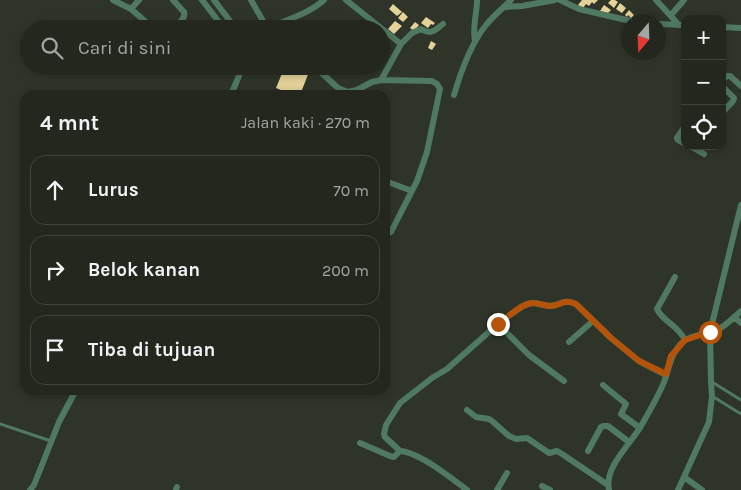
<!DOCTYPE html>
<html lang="id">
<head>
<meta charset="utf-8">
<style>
  body { margin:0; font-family:Karla,sans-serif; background:#2b2f27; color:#f1f3f6 }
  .controls { position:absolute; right:15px; top:15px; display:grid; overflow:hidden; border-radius:10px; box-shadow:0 2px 8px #0003 }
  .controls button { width:45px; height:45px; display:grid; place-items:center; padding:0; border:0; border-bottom:1px solid #40443c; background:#23271e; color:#f1f3f6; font:25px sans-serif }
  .compass { position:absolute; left:621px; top:15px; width:45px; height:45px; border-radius:50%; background:#23271e; box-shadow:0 2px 8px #0003; rotate:199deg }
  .stop { position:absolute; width:15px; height:15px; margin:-11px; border:4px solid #b45309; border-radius:50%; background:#fff }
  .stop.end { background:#b45309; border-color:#fff; box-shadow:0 1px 5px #0008 }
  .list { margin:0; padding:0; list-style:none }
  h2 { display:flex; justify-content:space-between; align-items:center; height:65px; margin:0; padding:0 20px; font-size:21px }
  h2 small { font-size:16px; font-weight:400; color:#a3a5a4 }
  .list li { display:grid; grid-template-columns:32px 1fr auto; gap:15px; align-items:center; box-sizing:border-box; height:70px; margin:0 10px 10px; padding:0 10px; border:1px solid #40443c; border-radius:15px }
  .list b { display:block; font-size:19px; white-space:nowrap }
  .list em { font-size:16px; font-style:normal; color:#a3a5a4 }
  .icon { flex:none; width:28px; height:28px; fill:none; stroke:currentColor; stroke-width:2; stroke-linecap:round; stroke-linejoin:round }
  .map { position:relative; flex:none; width:741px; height:490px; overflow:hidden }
  .search { position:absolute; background:#23271e; box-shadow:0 2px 8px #0003; left:20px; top:20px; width:370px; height:55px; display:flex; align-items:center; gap:12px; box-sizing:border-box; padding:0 18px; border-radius:28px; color:#a3a5a4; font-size:19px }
  .panel { position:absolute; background:#23271e; box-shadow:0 2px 8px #0003; left:20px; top:90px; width:370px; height:305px; border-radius:15px }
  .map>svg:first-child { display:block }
  .building { fill:#e4d299 }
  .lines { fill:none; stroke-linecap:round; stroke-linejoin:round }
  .service { stroke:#4f7960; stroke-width:3 }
  .minor { stroke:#4f7960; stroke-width:6 }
  .route { stroke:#b45309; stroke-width:6 }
</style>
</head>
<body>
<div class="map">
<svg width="741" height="490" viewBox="0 0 741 490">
  <rect width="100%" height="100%" fill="#2f3428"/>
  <!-- building -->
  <path class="building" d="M582,0H598L594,4L592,2L589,6L586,4L583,8L578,5Z
    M611,0H615L618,2L614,8L608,3Z
    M620,3L626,8L622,13L616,9Z
    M393,4L402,12L397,16L389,9Z
    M604,5L611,10L607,14L600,11Z
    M629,10L634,15L631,18L628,15L627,17L625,15Z
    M403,12L408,17L403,22L398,18Z
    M426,17L435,23L433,25L431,24L428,28L421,23Z
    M395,21L402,26L394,34L388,29Z
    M415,22L419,25L414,31L410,28Z
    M431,41L436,44L432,50L428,48Z
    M285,66H303L309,72L300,95H293L276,88Z"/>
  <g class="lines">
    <!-- service -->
    <path class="service" d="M712,382L741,400
      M712,396L741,414
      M0,424L51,441"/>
    <!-- minor -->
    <path class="minor" d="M113,0L131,9L154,29
      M173,0L184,12C186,19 178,24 173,29
      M202,0L219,22L215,29
      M214,0L236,29
      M251,0L267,28
      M346,0L401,44L381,80
      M560,0L579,9L635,22
      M656,0L679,25
      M504,7L522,6L555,0
      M131,9L139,0
      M671,15L684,0
      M219,22L225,29
      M658,24L685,25
      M722,27L741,28
      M265,29C285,20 307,15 324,0
      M475,41C472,27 477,14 477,0
      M401,44L412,33L421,29C431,35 434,31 443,24
      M314,66L338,88L348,92L357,90L372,82L381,80L432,81L437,84L440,89L427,152L417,181L391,232
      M722,81L727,76H730L741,86
      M722,86L734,98L733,101L722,113
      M231,95L243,66
      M454,95C461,71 470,45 486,25C493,16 503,8 511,0
      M685,126L677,138L678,140L685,144
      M690,146L704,154
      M385,181L412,191
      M675,277L657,309C662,321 678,325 685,340
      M734,317L741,323
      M498,324L529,355L564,381
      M569,342L593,321
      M603,385L626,404L621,414L640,428
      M467,410L476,417L489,419L492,421L509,436L516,439L527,438L549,453L557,451L562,454L608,485
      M360,443L390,456L394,457L400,451C419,452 451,478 467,490
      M400,451L385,437L384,434L386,425L400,403L432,378L447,369L498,324L521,307L527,304L534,303L549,306L555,305L564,302H570L576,304L611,338L639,361L666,375
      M588,451L601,427L603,426H608L629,442
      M684,477L702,490
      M542,486L550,490
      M30,490L34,485L59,422L76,390
      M176,490L177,487
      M497,490L507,473
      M609,490C604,467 630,445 641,426C649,412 658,397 664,382C670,367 670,353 684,341C691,335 707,334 717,330C726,326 733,318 741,311
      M678,490L709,422L712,396L711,382L710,332L741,205"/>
  </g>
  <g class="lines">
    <!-- route -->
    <path class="route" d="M498,324C507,318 523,302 534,303C539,303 544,306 550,306C561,306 563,298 576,304L611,338L639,361L666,374L671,356L685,340L710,332"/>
  </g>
</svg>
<div class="controls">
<button>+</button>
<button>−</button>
<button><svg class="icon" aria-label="locate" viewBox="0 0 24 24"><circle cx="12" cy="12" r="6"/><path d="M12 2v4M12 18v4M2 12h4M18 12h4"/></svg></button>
</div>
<svg class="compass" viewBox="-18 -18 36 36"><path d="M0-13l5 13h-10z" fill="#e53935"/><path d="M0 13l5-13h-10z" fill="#a3a5a4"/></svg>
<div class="stop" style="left:710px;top:332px"></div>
<div class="stop end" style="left:498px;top:324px"></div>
<div class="search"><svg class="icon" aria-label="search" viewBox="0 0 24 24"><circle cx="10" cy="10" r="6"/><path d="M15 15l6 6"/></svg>Cari di sini</div>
<section class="panel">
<h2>4 mnt<small>Jalan kaki · 270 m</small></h2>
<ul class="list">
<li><svg class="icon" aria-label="ahead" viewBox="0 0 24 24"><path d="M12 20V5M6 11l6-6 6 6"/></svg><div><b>Lurus</b></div><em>70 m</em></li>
<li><svg class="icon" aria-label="right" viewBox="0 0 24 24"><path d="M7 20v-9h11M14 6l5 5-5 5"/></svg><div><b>Belok kanan</b></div><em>200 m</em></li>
<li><svg class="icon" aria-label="arrive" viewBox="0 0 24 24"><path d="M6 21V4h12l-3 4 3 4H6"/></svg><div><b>Tiba di tujuan</b></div></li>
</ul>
</section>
</div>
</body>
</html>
